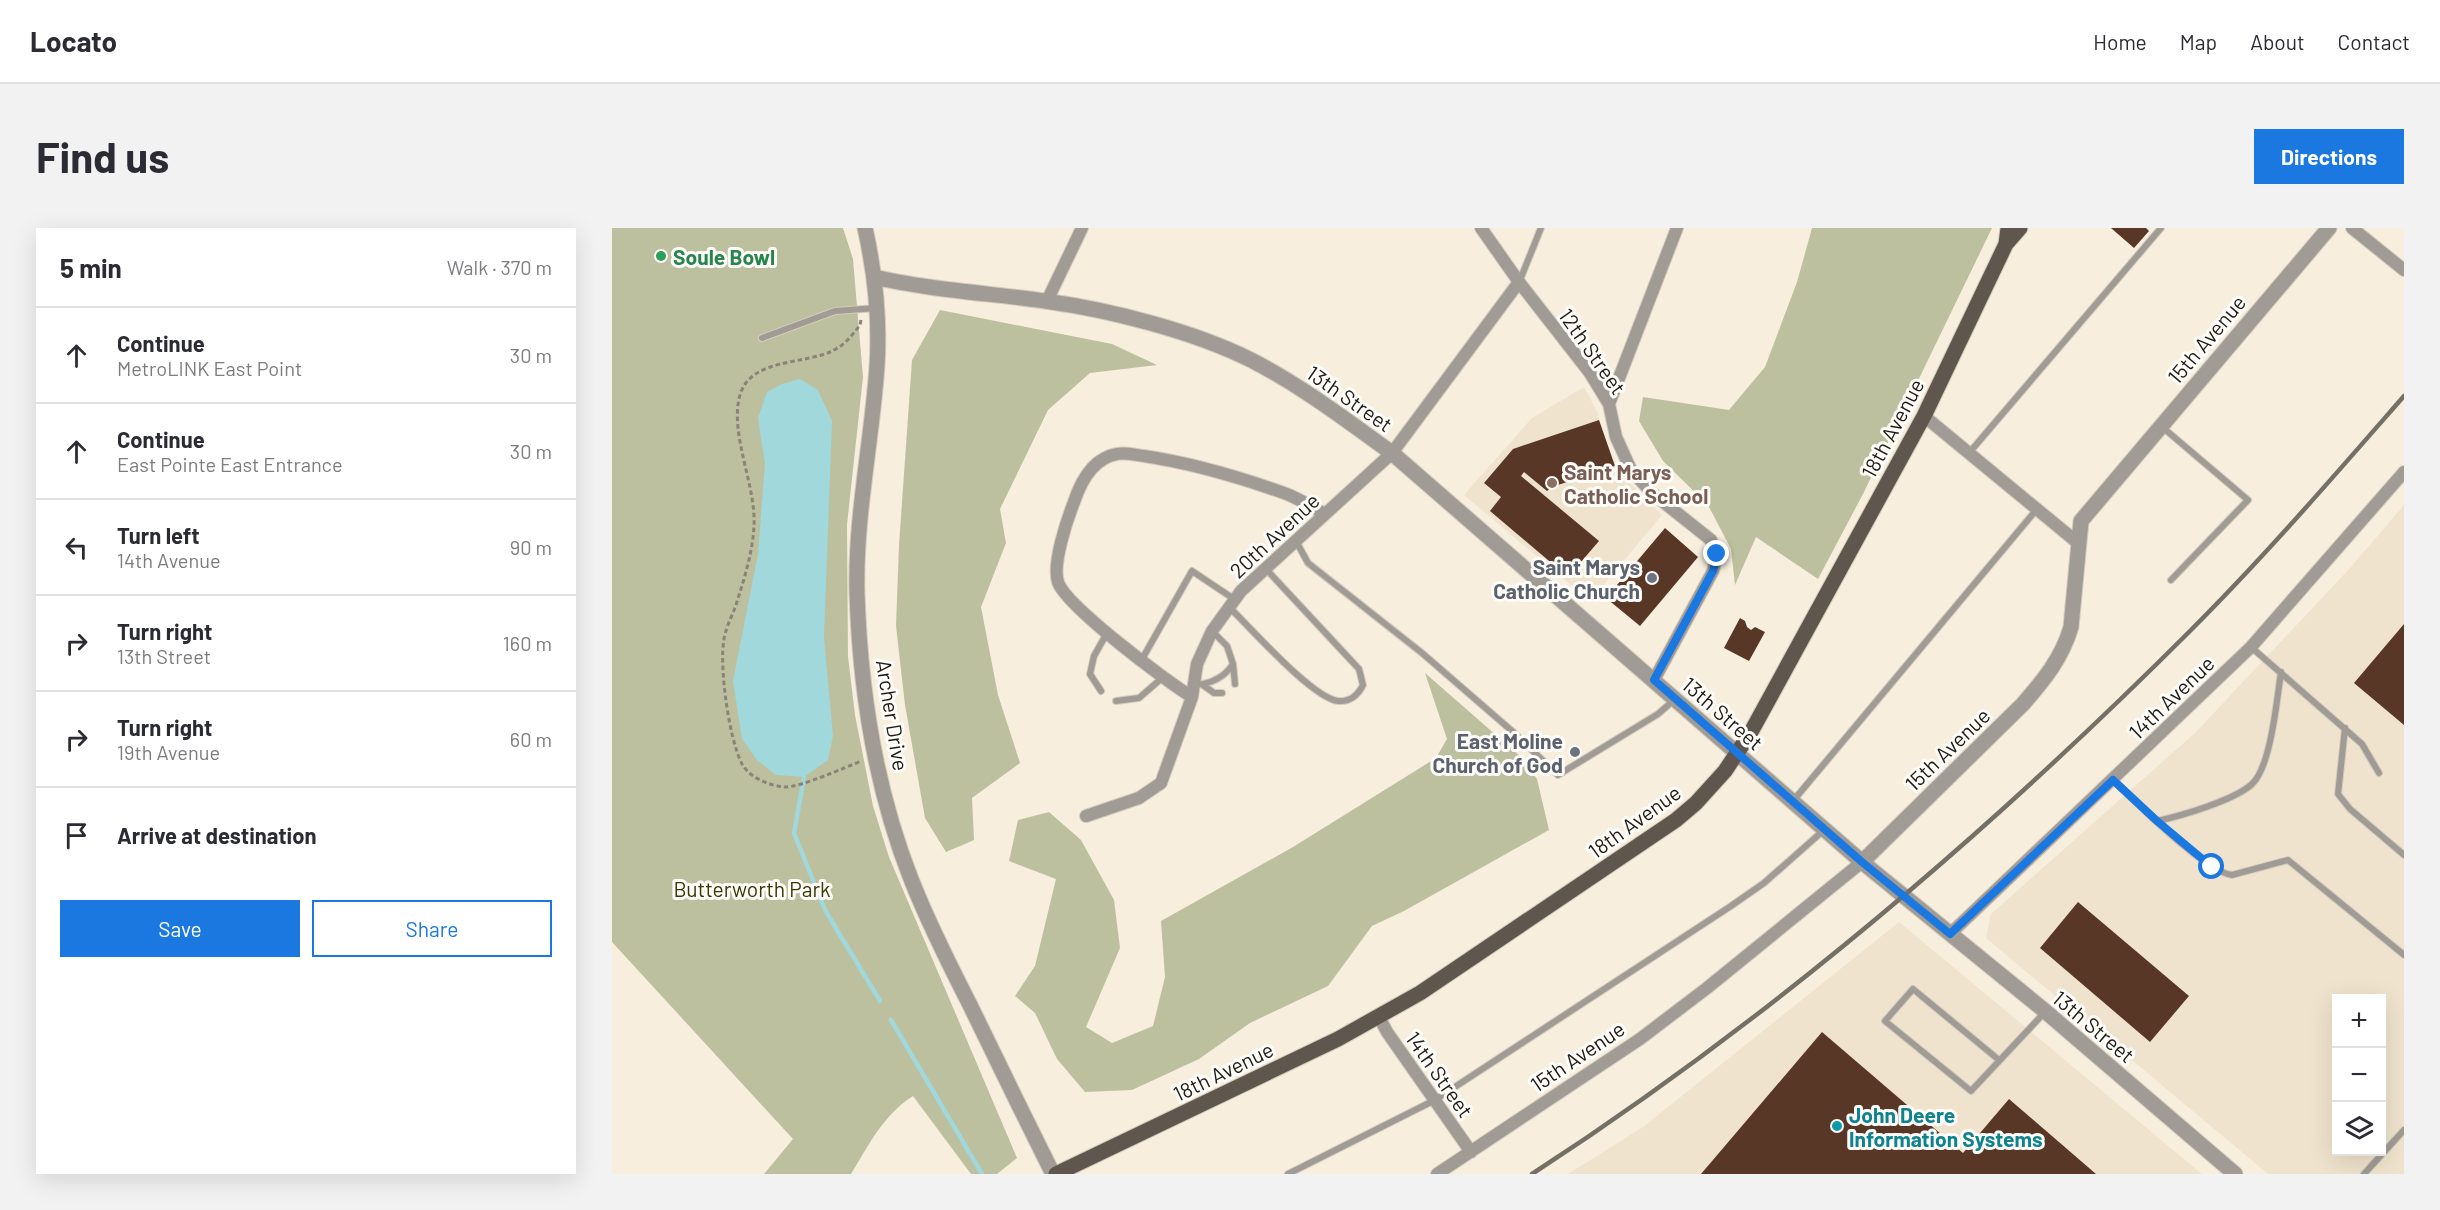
<!DOCTYPE html>
<html lang="en">
<head>
<meta charset="utf-8">
<style>
  body { margin:0; font-family:Barlow,sans-serif; background:#f2f2f3; color:#2b2b33 }
  .controls { position:absolute; right:18px; bottom:18px; display:grid; overflow:hidden; border-radius:0px; box-shadow:0 6px 24px #0002 }
  .controls button { width:54px; height:54px; display:grid; place-items:center; padding:0; border:0; border-bottom:2px solid #e1e1e2; background:#fff; color:#2b2b33; font:30px sans-serif }
  .stop { position:absolute; width:18px; height:18px; margin:-14px; border:4px solid #1b78e1; border-radius:50%; background:#fff }
  .stop.end { background:#1b78e1; border-color:#fff; box-shadow:0 2px 6px #0008 }
  .list { margin:0; padding:0; list-style:none }
  h2 { display:flex; justify-content:space-between; align-items:center; height:78px; margin:0; padding:0 24px; font-size:26px }
  h2 small { font-size:20px; font-weight:400; color:#7c7c81 }
  .list li { display:grid; grid-template-columns:39px 1fr auto; gap:18px; align-items:center; box-sizing:border-box; height:96px; padding:0 24px; border-top:2px solid #e1e1e2 }
  .list b { display:block; font-size:22px; white-space:nowrap }
  .list p { margin:0; font-size:20px; white-space:nowrap; color:#7c7c81 }
  .list em { font-size:20px; font-style:normal; color:#7c7c81 }
  .actions { display:flex; gap:12px; padding:18px 24px }
  .actions a { flex:1; padding:14px 0; border:2px solid #1b78e1; border-radius:0px; text-align:center; font-size:21px; color:#1b78e1 }
  .actions .main { background:#1b78e1; color:#fff }
  .icon { flex:none; width:33px; height:33px; fill:none; stroke:currentColor; stroke-width:2; stroke-linecap:round; stroke-linejoin:round }
  .map { position:relative; flex:none; width:1792px; height:946px; overflow:hidden; border-radius:0px }
  header { display:flex; align-items:center; gap:36px; box-sizing:border-box; height:84px; padding:0 30px; background:#fff; border-bottom:2px solid #e1e1e2 }
  header strong { font-size:28px }
  nav { display:flex; gap:33px; margin-inline-start:auto; font-size:21px }
  .intro { display:flex; align-items:center; justify-content:space-between; box-sizing:border-box; height:144px; padding:0 36px }
  h1 { margin:0; font-size:42px }
  .button { padding:15px 27px; border-radius:0px; background:#1b78e1; color:#fff; font-size:21px; font-weight:700 }
  main { display:flex; gap:36px; padding:0 36px }
  aside { flex:1; background:#fff; border-radius:0px; box-shadow:0 6px 24px #0002 }
  .map>svg:first-child { display:block }
  .built { fill:#f0e3cd; fill-rule:evenodd }
  .green { fill:#bdc09e }
  .water { fill:#a0d8db }
  .lines { fill:none; stroke-linecap:round; stroke-linejoin:round }
  .stream { stroke:#a0d8db; stroke-width:4.5 }
  .building { fill:#593726 }
  .service-casing { stroke:#d4ccbe; stroke-width:8 }
  .minor-casing { stroke:#d4ccbe; stroke-width:14 }
  .tertiary-casing { stroke:#d4ccbe; stroke-width:17 }
  .primary-casing { stroke:#d4ccbe; stroke-width:17 }
  .path { stroke:#898378; stroke-width:3; stroke-dasharray:4.5 3; stroke-linecap:butt }
  .service { stroke:#a09b95; stroke-width:6 }
  .minor { stroke:#a09b95; stroke-width:12 }
  .tertiary { stroke:#a09b95; stroke-width:15 }
  .primary { stroke:#5f574d; stroke-width:15 }
  .rail { stroke:#757066; stroke-width:4.5 }
  .route { stroke:#1b78e1; stroke-width:8 }
  .leisure-dot { fill:#2e9e5b; stroke:#fefcf9; stroke-width:2 }
  .education-dot { fill:#8d6e63; stroke:#fefcf9; stroke-width:2 }
  .worship-dot { fill:#6b7280; stroke:#fefcf9; stroke-width:2 }
  .culture-dot { fill:#0f9aa8; stroke:#fefcf9; stroke-width:2 }
  .labels { text-anchor:middle; dominant-baseline:central; stroke-width:6; stroke-linejoin:round; paint-order:stroke }
  .leisure-label { font-size:21px; font-weight:bold; fill:#27864d; stroke:#fefcf9; text-anchor:start }
  .street-label { font-size:21px; fill:#1f1c17; stroke:#fefcf9 }
  .education-label { font-size:21px; font-weight:bold; fill:#785e54; stroke:#fefcf9; text-anchor:start }
  .worship-label { font-size:21px; font-weight:bold; fill:#5b616d; stroke:#fefcf9; text-anchor:end }
  .park-label { font-size:21px; fill:#373904; stroke:#fefcf9 }
  .culture-label { font-size:21px; font-weight:bold; fill:#0d838f; stroke:#fefcf9; text-anchor:start }
</style>
</head>
<body>
<header>
<strong>Locato</strong>
<nav><a>Home</a><a>Map</a><a>About</a><a>Contact</a></nav>
</header>
<div class="intro"><h1>Find us</h1><a class="button">Directions</a></div>
<main>
<aside>
<h2>5 min<small>Walk · 370 m</small></h2>
<ul class="list">
<li><svg class="icon" aria-label="ahead" viewBox="0 0 24 24"><path d="M12 20V5M6 11l6-6 6 6"/></svg><div><b>Continue</b><p>MetroLINK East Point</p></div><em>30 m</em></li>
<li><svg class="icon" aria-label="ahead" viewBox="0 0 24 24"><path d="M12 20V5M6 11l6-6 6 6"/></svg><div><b>Continue</b><p>East Pointe East Entrance</p></div><em>30 m</em></li>
<li><svg class="icon" aria-label="left" viewBox="0 0 24 24"><path d="M17 20v-9H6M10 6l-5 5 5 5"/></svg><div><b>Turn left</b><p>14th Avenue</p></div><em>90 m</em></li>
<li><svg class="icon" aria-label="right" viewBox="0 0 24 24"><path d="M7 20v-9h11M14 6l5 5-5 5"/></svg><div><b>Turn right</b><p>13th Street</p></div><em>160 m</em></li>
<li><svg class="icon" aria-label="right" viewBox="0 0 24 24"><path d="M7 20v-9h11M14 6l5 5-5 5"/></svg><div><b>Turn right</b><p>19th Avenue</p></div><em>60 m</em></li>
<li><svg class="icon" aria-label="arrive" viewBox="0 0 24 24"><path d="M6 21V4h12l-3 4 3 4H6"/></svg><div><b>Arrive at destination</b></div></li>
</ul>
<div class="actions"><a class="main">Save</a><a>Share</a></div>
</aside>
<div class="map">
<svg width="1792" height="946" viewBox="0 0 1792 946">
  <rect width="100%" height="100%" fill="#f7eede"/>
  <!-- built -->
  <path class="built" d="M972,159L985,183L992,209L1007,244L1050,287L978,373L852,267L920,190Z
    M1792,277V946H1656L1374,710L1379,686L1584,504L1739,339ZM1724,770H1770V924H1724Z
    M1287,694L1590,946H956L1031,899Z"/>
  <!-- green -->
  <path class="green" d="M0,0H231L241,31L251,149L235,297L236,428L243,487L261,578L277,629L405,930L385,946H359L301,868C271,887 257,917 239,946H152L181,911L0,714Z
    M1200,0H1380L1251,266L1206,351L1144,309L1123,357L1119,321L1096,277L1051,233L1027,193L1031,169L1117,182L1153,139L1185,54Z
    M328,82L500,116L545,137L478,145L436,182L388,281L394,315L369,379L386,467L408,535L360,570L362,612L334,624L313,590L293,477L284,398L287,317L300,132Z
    M813,445L908,528L925,551L937,602L792,683L760,698L716,758L638,795L587,831L520,862L473,864L445,831L423,785L403,768L423,738L444,651L397,633L406,592L437,584L469,612L502,672L508,720L474,799L500,815L541,798L553,749L549,693L681,619L824,530L835,511Z"/>
  <!-- water -->
  <path class="water" d="M188,151L206,162L220,193L212,409L221,508L216,532L192,549L164,547L145,532L130,511L121,453L146,326L153,236L146,190L155,164L170,156Z"/>
  <g class="lines">
    <!-- stream -->
    <path class="stream" d="M192,549L182,605L213,682L268,773
      M279,792L370,946"/>
  </g>
  <!-- building -->
  <path class="building" d="M1499,0H1534L1537,3L1522,20Z
    M987,192L1003,238L943,258V256L935,263L912,244L909,248L987,313L956,349L878,283L889,269L872,255L901,221Z
    M1053,300L1086,329L1028,398L994,370Z
    M1128,390L1133,393L1135,399L1139,402L1143,399L1153,404L1137,433L1112,420Z
    M1792,396V497L1742,455Z
    M1466,674L1577,768L1538,814L1428,720Z
    M1210,804L1351,925L1397,871L1484,946H1089Z"/>
  <g class="lines">
    <!-- service casing -->
    <g class="service-casing">
      <path id="service" d="M908,52L929,0
        M150,110L223,83L265,80
        M1549,198L1636,272L1559,352
        M1357,225L1549,0
        M684,313L696,335L810,425L900,503L946,547L1046,486L1062,472
        M617,379C638,399 700,470 726,473C738,474 746,467 751,457L747,441L654,341
        M1639,419L1750,516L1767,545
        M529,433L580,343L622,371
        M621,436L623,456
        M582,457C599,456 612,450 621,436L615,418L601,404
        M591,457L602,465H610
        M489,463L478,446L482,428L495,405
        M504,473L527,470L550,450
        M1733,500L1726,566L1738,581L1792,627
        M1501,552C1524,573 1592,644 1620,647L1676,632L1792,727
        M1181,573L1425,281
        M1545,593C1569,588 1623,572 1640,556C1659,539 1665,470 1669,444
        M1387,832L1301,761L1273,793L1359,863L1433,784
        M676,946L823,872L1119,678L1152,655L1212,602
        M1752,946L1792,902"/>
    </g>
    <!-- minor casing -->
    <g class="minor-casing">
      <path id="minor" d="M869,0L907,54L978,145L997,176L1004,209L1019,242L1040,265L1099,312L1105,326L1101,343L1042,452
        M1740,0L1792,42
        M435,73L470,0
        M997,176L1065,0
        M1312,188L1466,315
        M580,469C555,454 453,377 446,354C440,336 455,292 462,274C469,253 481,230 505,226C513,224 523,227 532,228C579,235 627,249 672,265C686,270 700,279 713,286
        M474,588L527,570L549,555L580,469L585,436L600,403L629,363L780,225L907,54
        M1338,706L1639,419L1792,244
        M767,789L775,804L859,924
        M825,946L1028,811L1095,760L1250,634"/>
    </g>
    <!-- tertiary casing -->
    <g class="tertiary-casing">
      <path id="tertiary" d="M253,0C263,45 268,92 265,138C260,213 243,289 245,365C248,461 264,562 299,651C316,694 337,736 358,777C385,833 413,890 441,946
        M262,49C319,62 376,65 433,73C498,82 581,103 639,132C690,158 734,192 780,225L1250,634L1433,783L1623,946
        M1250,634L1411,476C1432,452 1450,430 1459,399L1469,293L1717,0"/>
    </g>
    <!-- primary casing -->
    <g class="primary-casing">
      <path id="primary" d="M1394,16L1408,0
        M444,946L726,811L808,765L1064,592L1084,575L1113,543L1139,504L1312,188L1394,16L1396,0"/>
    </g>
    <!-- path -->
    <path class="path" d="M249,92L248,97C241,106 233,117 222,122C195,137 139,129 128,167C117,205 144,257 142,297C141,324 132,351 124,377C120,388 114,399 112,411C107,439 117,511 130,536C138,550 156,557 172,559C188,560 233,539 250,533"/>
    <!-- service -->
    <use href="#service" class="service"/>
    <!-- minor -->
    <use href="#minor" class="minor"/>
    <!-- tertiary -->
    <use href="#tertiary" class="tertiary"/>
    <!-- primary -->
    <use href="#primary" class="primary"/>
    <!-- rail -->
    <path class="rail" d="M920,946C1159,791 1377,604 1578,403C1653,328 1722,248 1792,168"/>
  </g>
  <g class="lines">
    <!-- route -->
    <path class="route" d="M1105,326L1101,343L1042,452L1250,634L1338,706L1501,552L1545,593L1600,639"/>
  </g>
  <!-- markers -->
  <circle class="leisure-dot" cx="49" cy="28" r="6"/>
  <circle class="education-dot" cx="940" cy="255" r="6"/>
  <g class="worship-dot">
    <circle cx="1040" cy="350" r="6"/>
    <circle cx="963" cy="524" r="6"/>
  </g>
  <circle class="culture-dot" cx="1225" cy="898" r="6"/>
  <g class="labels">
    <!-- leisure labels -->
    <g class="leisure-label">
      <text x="61" y="28">Soule Bowl</text>
    </g>
    <!-- street labels -->
    <g class="street-label">
      <text transform="translate(1594 111) rotate(-50)">15th Avenue</text>
      <text transform="translate(981 123) rotate(55)">12th Street</text>
      <text transform="translate(738 170) rotate(35)">13th Street</text>
      <text transform="translate(1280 200) rotate(-62)">18th Avenue</text>
      <text transform="translate(662 307) rotate(-43)">20th Avenue</text>
      <text transform="translate(1559 469) rotate(-44)">14th Avenue</text>
      <text transform="translate(1111 485) rotate(41)">13th Street</text>
      <text transform="translate(281 487) rotate(81)">Archer Drive</text>
      <text transform="translate(1335 521) rotate(-44)">15th Avenue</text>
      <text transform="translate(1022 593) rotate(-36)">18th Avenue</text>
      <text transform="translate(1482 798) rotate(40)">13th Street</text>
      <text transform="translate(965 828) rotate(-34)">15th Avenue</text>
      <text transform="translate(611 843) rotate(-26)">18th Avenue</text>
      <text transform="translate(828 846) rotate(55)">14th Street</text>
    </g>
    <!-- education labels -->
    <g class="education-label">
      <text x="952" y="243">Saint Marys<tspan x="952" dy="24">Catholic School</tspan></text>
    </g>
    <!-- worship labels -->
    <g class="worship-label">
      <text x="1028" y="338">Saint Marys<tspan x="1028" dy="24">Catholic Church</tspan></text>
      <text x="951" y="512">East Moline<tspan x="951" dy="24">Church of God</tspan></text>
    </g>
    <!-- park labels -->
    <g class="park-label">
      <text x="140" y="660">Butterworth Park</text>
    </g>
    <!-- culture labels -->
    <g class="culture-label">
      <text x="1237" y="886">John Deere<tspan x="1237" dy="24">Information Systems</tspan></text>
    </g>
  </g>
</svg>
<div class="controls">
<button>+</button>
<button>−</button>
<button><svg class="icon" aria-label="layers" viewBox="0 0 24 24"><path d="M12 4l9 5-9 5-9-5zM3 14l9 5 9-5"/></svg></button>
</div>
<div class="stop" style="left:1600px;top:639px"></div>
<div class="stop end" style="left:1105px;top:326px"></div>
</div>
</main>
</body>
</html>
